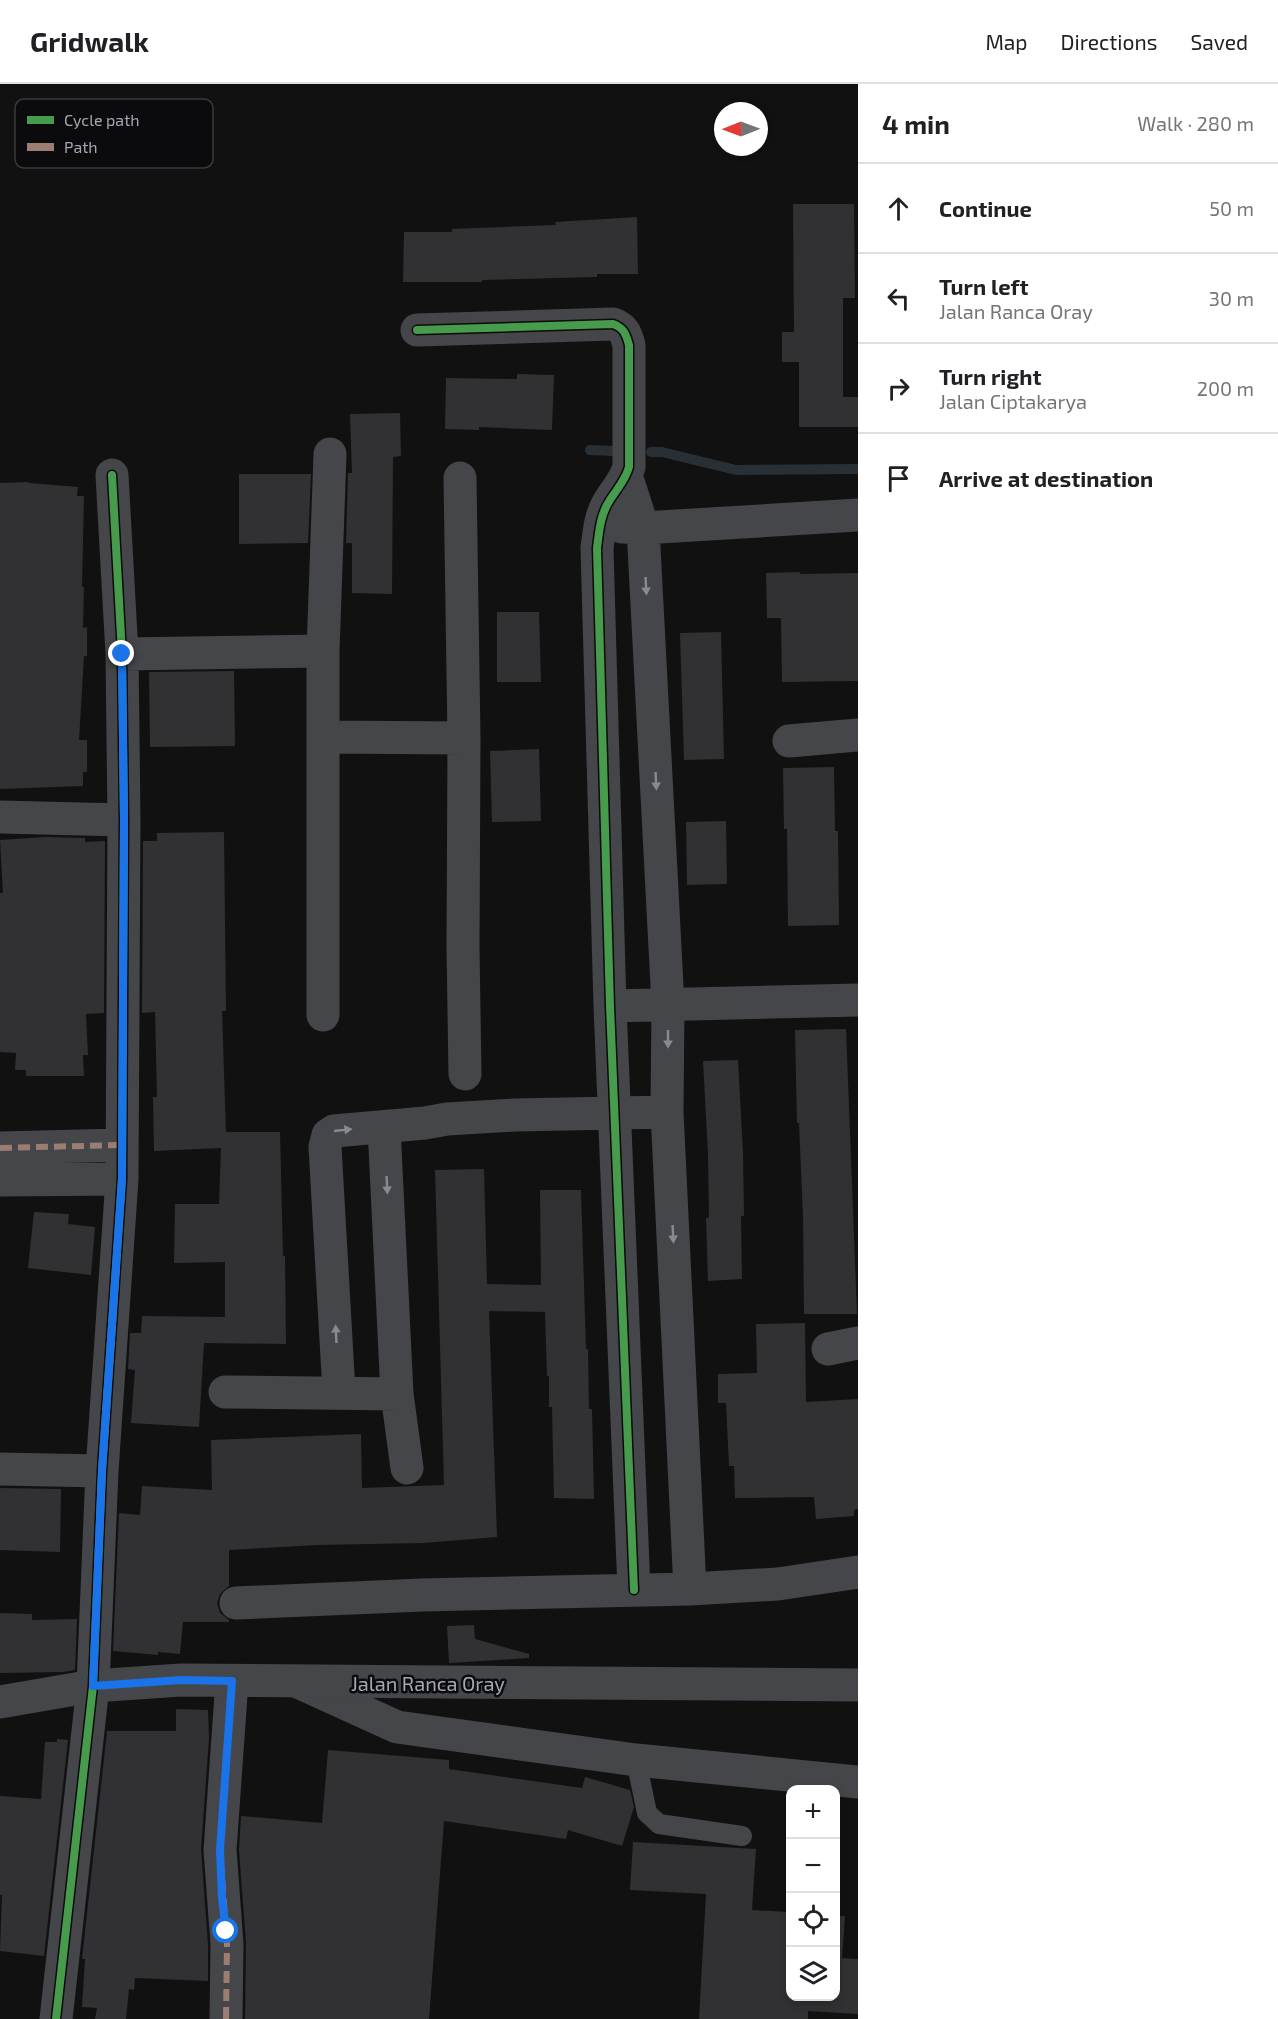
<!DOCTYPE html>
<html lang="en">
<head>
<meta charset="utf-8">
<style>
  body { margin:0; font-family:"Exo 2",sans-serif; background:#f2f2f2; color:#202124 }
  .controls { position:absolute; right:18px; bottom:18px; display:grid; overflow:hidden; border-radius:12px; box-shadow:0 3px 9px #0003 }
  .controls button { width:54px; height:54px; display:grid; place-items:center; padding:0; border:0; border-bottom:2px solid #e0e0e0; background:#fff; color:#202124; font:30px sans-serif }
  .compass { position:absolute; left:714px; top:18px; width:54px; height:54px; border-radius:50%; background:#fff; box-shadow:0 3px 9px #0003; rotate:269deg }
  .stop { position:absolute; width:18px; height:18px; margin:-14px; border:4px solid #1a73e8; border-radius:50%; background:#fff }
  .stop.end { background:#1a73e8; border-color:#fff; box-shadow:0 2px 6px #0008 }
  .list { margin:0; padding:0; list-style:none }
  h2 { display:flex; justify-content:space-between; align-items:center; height:78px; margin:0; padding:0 24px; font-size:26px }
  h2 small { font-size:20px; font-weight:400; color:#757577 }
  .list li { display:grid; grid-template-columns:39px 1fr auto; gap:18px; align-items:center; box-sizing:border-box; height:90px; padding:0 24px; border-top:2px solid #e0e0e0 }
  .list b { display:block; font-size:22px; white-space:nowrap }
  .list p { margin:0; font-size:20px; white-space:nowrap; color:#757577 }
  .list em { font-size:20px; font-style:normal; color:#757577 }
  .icon { flex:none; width:33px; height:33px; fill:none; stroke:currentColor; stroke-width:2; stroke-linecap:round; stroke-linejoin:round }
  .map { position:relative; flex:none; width:858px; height:1935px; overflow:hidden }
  header { display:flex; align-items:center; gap:36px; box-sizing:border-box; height:84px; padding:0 30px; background:#fff; border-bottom:2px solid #e0e0e0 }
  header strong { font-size:28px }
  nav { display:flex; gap:33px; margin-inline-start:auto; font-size:21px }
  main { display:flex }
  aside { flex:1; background:#fff }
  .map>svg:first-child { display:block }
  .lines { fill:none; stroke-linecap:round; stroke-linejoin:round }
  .stream { stroke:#293035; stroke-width:10 }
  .building { fill:#313133 }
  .service { stroke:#45464a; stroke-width:20 }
  .minor { stroke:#45464a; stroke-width:33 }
  .tertiary { stroke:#45464a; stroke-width:33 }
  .quiet { stroke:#9b7d72; stroke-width:6; stroke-dasharray:12 6; stroke-linecap:butt }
  .cycleway-casing { stroke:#0b0b0d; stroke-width:11 }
  .cycleway { stroke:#469c4c; stroke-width:8 }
  .oneway { fill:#878a92 }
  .route { stroke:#1a73e8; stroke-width:8 }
  .labels { text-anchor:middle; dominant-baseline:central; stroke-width:5; stroke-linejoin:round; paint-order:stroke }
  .street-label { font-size:20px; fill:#a3a7b1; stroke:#0b0b0d }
  .key { fill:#0b0b0d; stroke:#393a3e; stroke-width:1.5 }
  .key-label { font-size:16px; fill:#a3a7b1 }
</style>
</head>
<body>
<header>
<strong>Gridwalk</strong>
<nav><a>Map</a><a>Directions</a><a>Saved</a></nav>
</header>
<main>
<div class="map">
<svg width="858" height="1935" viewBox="0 0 858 1935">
  <rect width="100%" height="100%" fill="#111"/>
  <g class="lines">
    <!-- stream -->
    <path class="stream" d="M590,366L613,367
      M651,368H662L736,386L858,385"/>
  </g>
  <!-- building -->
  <path class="building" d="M793,120H854L855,214H843V313H858V343H799V278H782V248H794Z
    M637,133L638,190H597V193L482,196V198H403L404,148H452V145L556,141L555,138Z
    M517,290L554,291L552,346L479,343V346L445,345L446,294L517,295Z
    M400,329L401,372L393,373L392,510L352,509V459H346L348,389H352L350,330Z
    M239,390H311L308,459L239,460Z
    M28,398L29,399L78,403L77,412H84L82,503H84L83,544L87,543V572H84L79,656H87V688H83V702L0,705V399Z
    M800,488V490L858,489V597L782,598L781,534H767L766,489Z
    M497,528H539L541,598H497Z
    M721,548L724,675L684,676L680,549Z
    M234,587L235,662L150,663L149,588Z
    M539,665L541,737L492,738L490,667Z
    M834,683L835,747H838L839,841L788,842L787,745H784L783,684Z
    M726,737L727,800L687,801L686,738Z
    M224,748L226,927H222L226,1048H280L283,1172H285L286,1260L204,1259L199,1343L131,1339L135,1286L128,1285L130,1249H141L142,1232L225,1233V1178L174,1179L175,1120H219L221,1064L154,1067L153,1013H157L155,928L142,929L143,757H157V749Z
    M46,753L85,754V758L105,757L104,929L86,930L88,971H83L84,992H26V986H15L16,969L0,968V809H3L0,756Z
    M846,945L857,1230H804L803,1133L799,1039H797L795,946Z
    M738,976L743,1069L744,1132H741L742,1195L708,1197L706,1134H709L708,1071L703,977Z
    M484,1085L487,1200L541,1201L540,1106H581L586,1265H588L589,1325H592L594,1415L554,1414L552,1323H549V1292H547L545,1228L489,1227L497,1453L423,1459L317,1461L229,1466V1502L220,1510L217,1519L220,1529L229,1536V1538H183L180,1570L158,1568V1571L113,1567L119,1429L140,1431L142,1402L212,1406L211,1356L361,1350L362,1404L444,1401L435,1086Z
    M34,1128L69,1130L68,1140L95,1143L91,1191L28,1184Z
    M805,1239L806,1318L858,1315V1425L854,1426V1432L816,1435L814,1413L735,1414L734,1382H729L726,1319H718V1290L757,1289L756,1240Z
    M0,1404L61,1405L60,1468L0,1466Z
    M0,1529L32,1530V1536L77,1535L75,1586L63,1588L0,1589Z
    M474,1541L475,1555L529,1570V1574L449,1579L447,1542Z
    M176,1625L208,1626L209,1655L201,1765L208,1861V1897L135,1894L134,1906L129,1905L126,1935H95L97,1924L82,1923L85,1875H82L107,1647H176Z
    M57,1655L68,1656L44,1872L0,1867L2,1811H0V1712L41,1715L45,1658H57Z
    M328,1666L449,1676V1685L582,1704L585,1693L630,1706L634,1723L622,1762L568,1746L566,1755L444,1737L429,1935H245L246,1859L239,1766L241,1732L322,1739Z
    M633,1758L756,1765L752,1826L790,1828V1912H836V1832H845L842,1874L858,1875V1930L808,1927V1935H699L706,1810L630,1806Z"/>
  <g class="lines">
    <!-- service -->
    <path class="service" d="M636,1676L647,1729L659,1740L742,1752"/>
    <!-- minor -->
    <path class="minor" d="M417,246L613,240C624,244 626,250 629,261V383C625,398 614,408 607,421C600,434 599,449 597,464L610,922L634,1506
      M626,391L643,444L668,921L667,1028L690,1505
      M622,443L643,444L858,431
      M323,567V653L464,654L460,394
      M122,570L323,567L330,370
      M323,653V931
      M464,654L463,864L465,990
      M789,657L858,651
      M0,733L124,736
      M610,922L858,916
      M0,1064L121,1061
      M0,1096L122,1095
      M828,1265L858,1259
      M225,1308L397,1310L384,1043
      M339,1308L325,1063L328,1051L334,1047L425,1039L447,1035L515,1031L667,1028
      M397,1310L407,1384
      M0,1385L102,1387
      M236,1519L422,1511L690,1505L778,1500L858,1488
      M298,1598L397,1643L636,1676L858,1698
      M56,1935L93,1602L102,1387L122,1095L124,736L122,570L112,391
      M226,1935L227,1860L220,1766L232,1597"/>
    <!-- tertiary -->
    <path class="tertiary" d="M0,1618L93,1602L181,1596L858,1601"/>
    <!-- quiet -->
    <path class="quiet" d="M0,1064L121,1061
      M226,1935L227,1860L220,1766L232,1597"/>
    <!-- cycleway casing -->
    <g class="cycleway-casing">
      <path id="cycleway" d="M417,246L613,240C624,244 626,250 629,261V383C625,398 614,408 607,421C600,434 599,449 597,464L610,922L634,1506
        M56,1935L93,1602L102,1387L122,1095L124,736L122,570L112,391"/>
    </g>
    <!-- cycleway -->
    <use href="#cycleway" class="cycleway"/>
  </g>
  <!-- one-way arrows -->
  <defs><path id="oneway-solid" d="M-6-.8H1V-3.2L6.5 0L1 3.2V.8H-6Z" transform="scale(1.5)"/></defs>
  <g class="oneway">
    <use href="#oneway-solid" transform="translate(646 502) rotate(87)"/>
    <use href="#oneway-solid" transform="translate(656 697) rotate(87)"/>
    <use href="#oneway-solid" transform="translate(668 955) rotate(90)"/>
    <use href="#oneway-solid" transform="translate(343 1046) rotate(-6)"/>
    <use href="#oneway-solid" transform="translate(387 1101) rotate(87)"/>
    <use href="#oneway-solid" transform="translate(673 1150) rotate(87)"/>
    <use href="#oneway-solid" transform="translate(336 1250) rotate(-93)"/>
  </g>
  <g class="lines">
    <!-- route -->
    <path class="route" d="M122,570L124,736L122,1095L102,1387L93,1602L181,1596L232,1597L220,1766L222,1814L226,1847"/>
  </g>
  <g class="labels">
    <!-- street labels -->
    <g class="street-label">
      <text x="428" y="1599">Jalan Ranca Oray</text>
    </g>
  </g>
  <!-- legend -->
  <rect x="15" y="15" width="198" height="69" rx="9" class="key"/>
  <rect x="27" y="32" width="27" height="8" fill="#469c4c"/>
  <rect x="27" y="59" width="27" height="8" fill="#9b7d72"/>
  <g class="key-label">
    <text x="64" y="42">Cycle path</text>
    <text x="64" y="69">Path</text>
  </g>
</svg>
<div class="controls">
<button>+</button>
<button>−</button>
<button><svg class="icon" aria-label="locate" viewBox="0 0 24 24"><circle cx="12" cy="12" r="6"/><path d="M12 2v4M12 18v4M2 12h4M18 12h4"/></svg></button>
<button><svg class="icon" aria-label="layers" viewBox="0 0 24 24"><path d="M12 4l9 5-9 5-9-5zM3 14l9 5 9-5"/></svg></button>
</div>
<svg class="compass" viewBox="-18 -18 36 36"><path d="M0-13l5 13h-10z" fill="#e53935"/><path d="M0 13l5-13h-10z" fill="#757577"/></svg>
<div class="stop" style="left:226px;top:1847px"></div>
<div class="stop end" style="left:122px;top:570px"></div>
</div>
<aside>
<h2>4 min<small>Walk · 280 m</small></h2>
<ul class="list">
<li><svg class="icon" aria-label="ahead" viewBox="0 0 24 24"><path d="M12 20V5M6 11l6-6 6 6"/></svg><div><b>Continue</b></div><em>50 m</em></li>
<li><svg class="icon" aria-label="left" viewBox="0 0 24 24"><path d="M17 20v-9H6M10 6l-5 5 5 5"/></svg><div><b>Turn left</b><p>Jalan Ranca Oray</p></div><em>30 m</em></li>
<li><svg class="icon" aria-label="right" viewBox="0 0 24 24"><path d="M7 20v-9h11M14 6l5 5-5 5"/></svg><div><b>Turn right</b><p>Jalan Ciptakarya</p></div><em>200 m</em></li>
<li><svg class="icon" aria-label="arrive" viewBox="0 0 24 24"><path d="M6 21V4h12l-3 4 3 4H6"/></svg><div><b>Arrive at destination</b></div></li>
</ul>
</aside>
</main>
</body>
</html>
